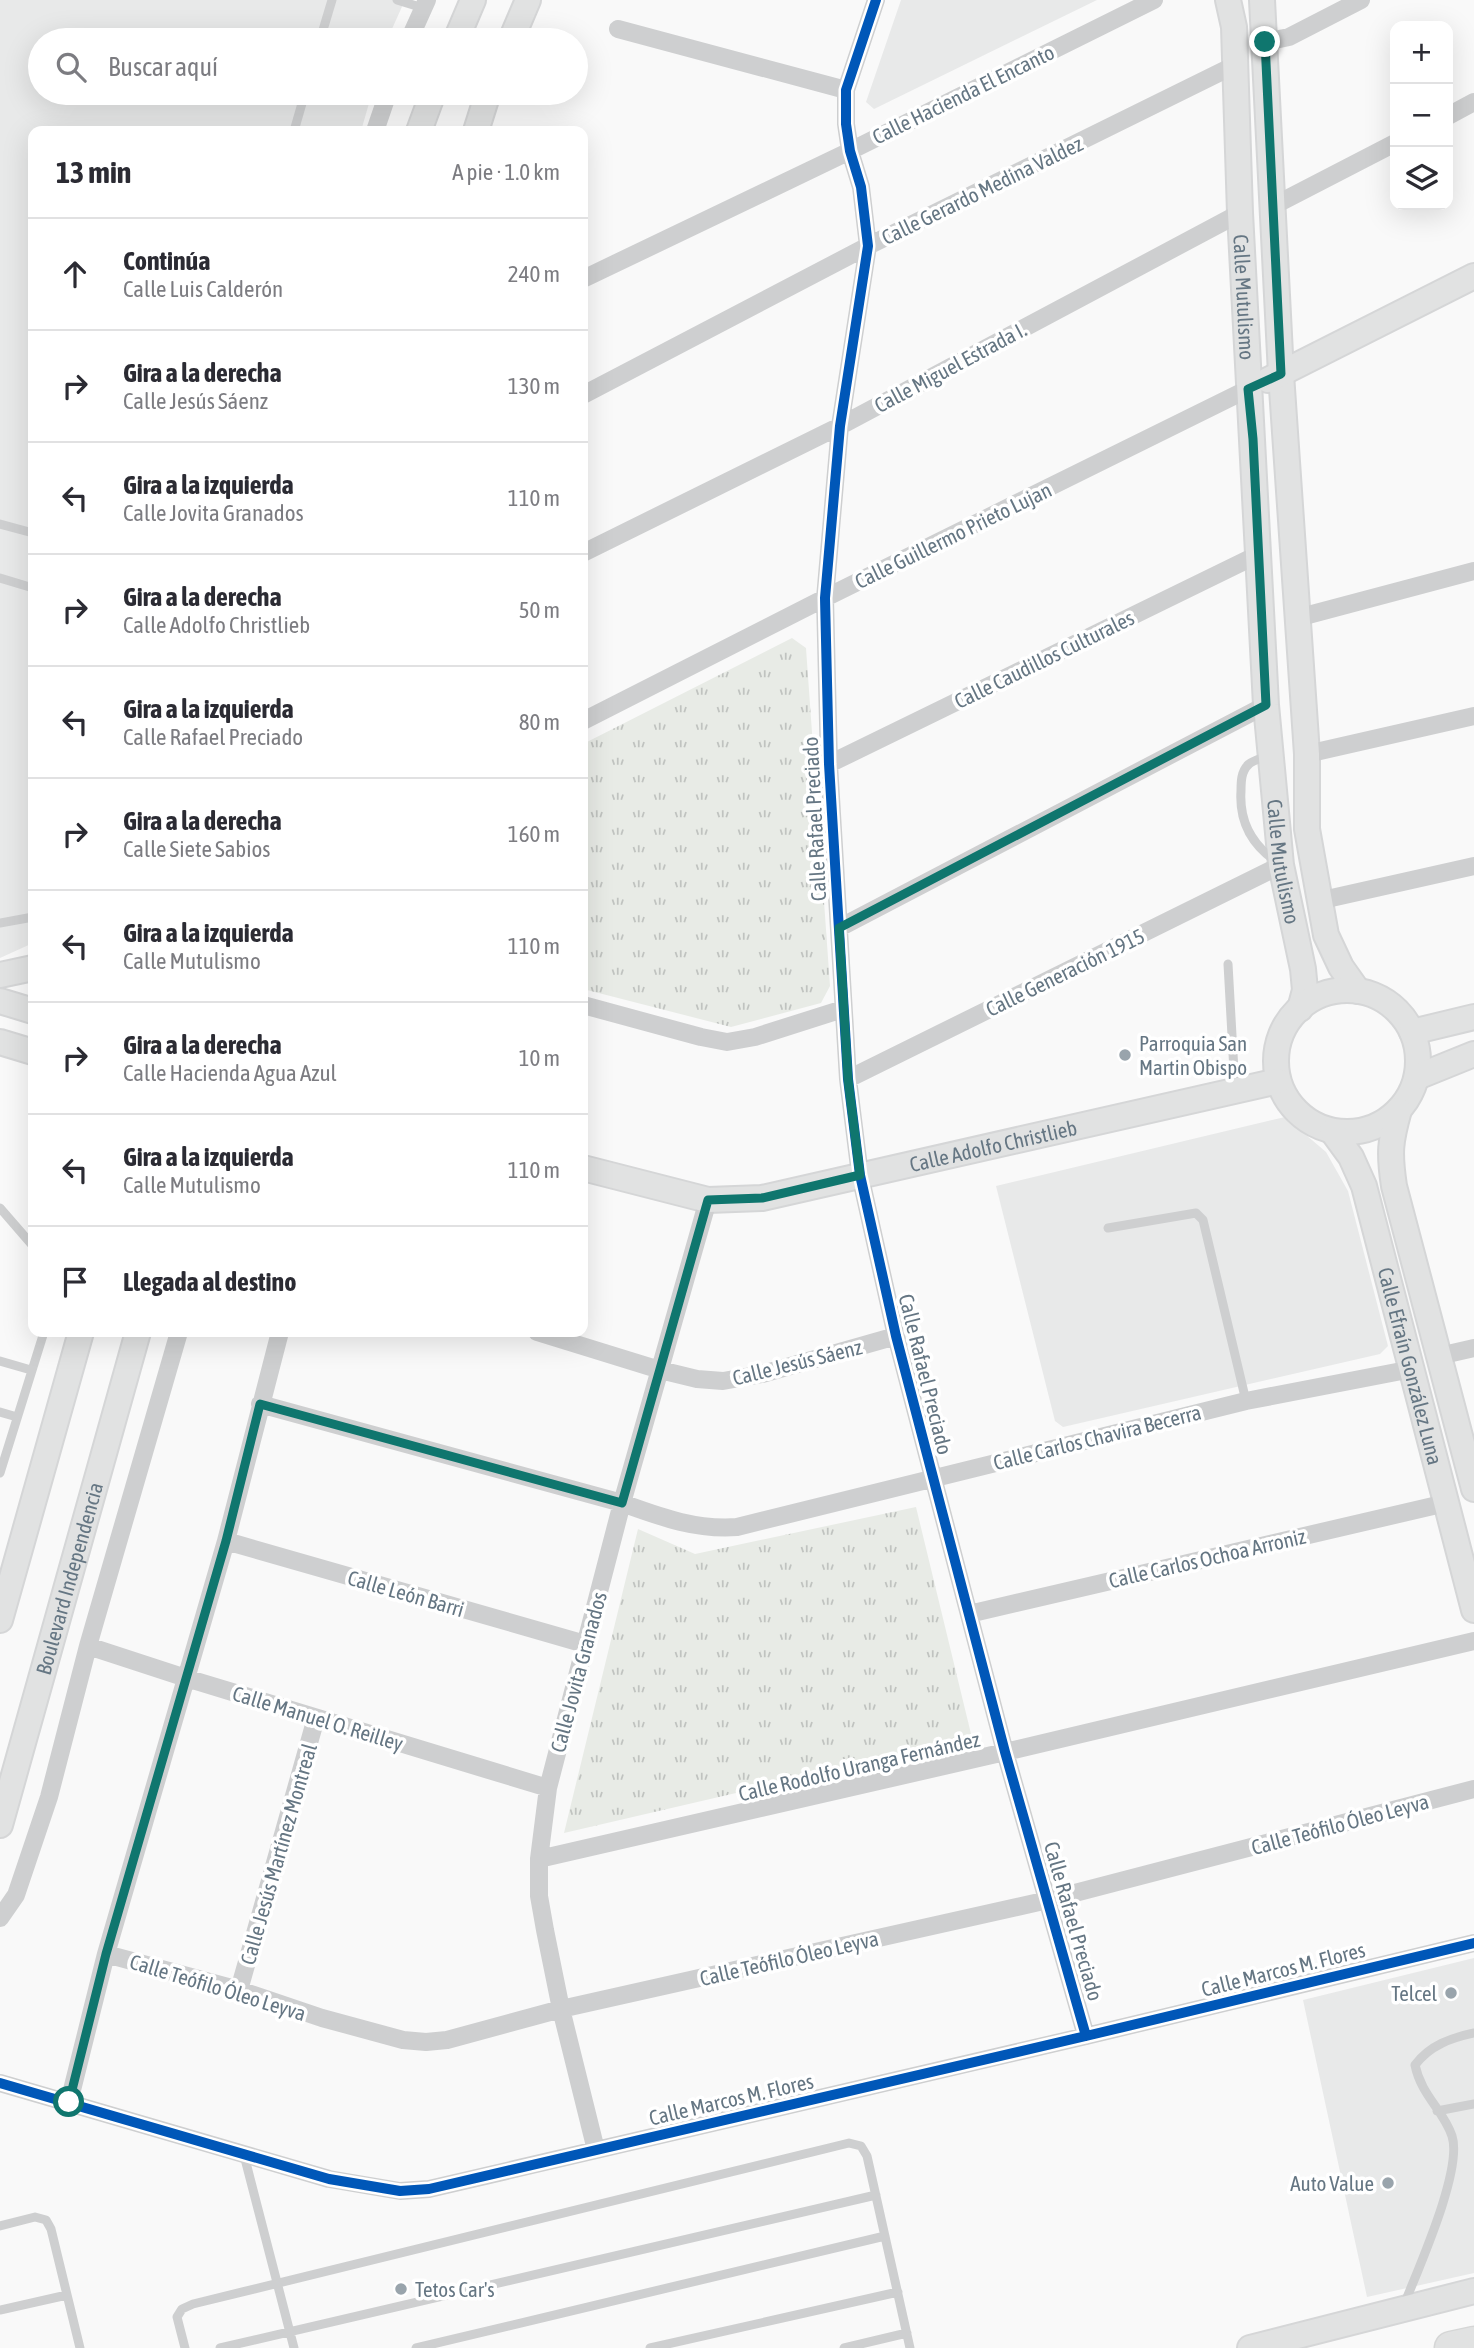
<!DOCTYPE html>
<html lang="es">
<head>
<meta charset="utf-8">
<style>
  body { margin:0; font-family:"Asap Condensed",sans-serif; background:#f2f2f3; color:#2b2b33 }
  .controls { position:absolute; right:21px; top:21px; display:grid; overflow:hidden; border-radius:14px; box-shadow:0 7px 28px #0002 }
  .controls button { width:63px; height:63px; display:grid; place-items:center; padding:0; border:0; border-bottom:2px solid #e1e1e2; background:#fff; color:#2b2b33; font:35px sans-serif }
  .stop { position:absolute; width:21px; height:21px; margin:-16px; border:5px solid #0f766e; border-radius:50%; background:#fff }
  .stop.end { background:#0f766e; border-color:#fff; box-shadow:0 2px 7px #0008 }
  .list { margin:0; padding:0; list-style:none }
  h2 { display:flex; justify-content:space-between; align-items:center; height:91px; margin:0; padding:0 28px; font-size:30px }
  h2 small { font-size:23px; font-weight:400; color:#7c7c81 }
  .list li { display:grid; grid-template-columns:46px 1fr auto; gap:21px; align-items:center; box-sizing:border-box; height:112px; padding:0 28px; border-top:2px solid #e1e1e2 }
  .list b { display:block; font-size:26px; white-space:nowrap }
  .list p { margin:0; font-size:23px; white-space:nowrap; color:#7c7c81 }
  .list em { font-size:23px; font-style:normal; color:#7c7c81 }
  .icon { flex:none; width:38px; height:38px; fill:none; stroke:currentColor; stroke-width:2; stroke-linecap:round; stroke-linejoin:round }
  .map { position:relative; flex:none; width:1474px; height:2348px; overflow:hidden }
  .search { position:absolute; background:#fff; box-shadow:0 7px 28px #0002; left:28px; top:28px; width:560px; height:77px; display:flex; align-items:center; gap:18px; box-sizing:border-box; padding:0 24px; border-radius:38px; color:#7c7c81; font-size:26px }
  .panel { position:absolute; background:#fff; box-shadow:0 7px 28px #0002; left:28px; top:126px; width:560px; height:1211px; border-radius:14px }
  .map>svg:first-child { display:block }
  .built { fill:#e8e9e9 }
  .park { fill:url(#park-tufts) }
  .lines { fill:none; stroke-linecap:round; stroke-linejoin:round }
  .secondary-casing { stroke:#d5d6d7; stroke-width:28 }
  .highway-casing { stroke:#d5d6d6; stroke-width:35 }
  .lane { stroke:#cecfd0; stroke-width:9 }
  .street { stroke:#cecfd0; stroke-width:18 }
  .secondary { stroke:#e1e2e2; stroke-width:24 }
  .highway { stroke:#e1e2e2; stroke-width:32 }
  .cycleway-casing { stroke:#fff; stroke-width:15 }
  .cycleway { stroke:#0057b8; stroke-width:10 }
  .route { stroke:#0f766e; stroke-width:9 }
  .poi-dot { fill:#99a4ac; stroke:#fff; stroke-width:2.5 }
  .labels { text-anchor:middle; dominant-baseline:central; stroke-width:7; stroke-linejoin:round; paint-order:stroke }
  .street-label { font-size:21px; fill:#657683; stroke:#fff }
  .poi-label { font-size:21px; fill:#657683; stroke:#fff; text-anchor:start }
</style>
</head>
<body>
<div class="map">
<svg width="1474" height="2348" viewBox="0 0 1474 2348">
  <defs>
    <pattern id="park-tufts" width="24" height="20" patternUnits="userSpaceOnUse" patternTransform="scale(1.75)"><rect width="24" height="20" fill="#e8ebe6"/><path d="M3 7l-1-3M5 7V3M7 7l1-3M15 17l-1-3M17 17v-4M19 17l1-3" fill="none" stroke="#c0c3c0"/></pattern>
  </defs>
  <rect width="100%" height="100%" fill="#f9f9f9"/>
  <!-- built -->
  <path class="built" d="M0,0H405L387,40H40V93H372L361,131H33V943L0,958Z
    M901,0H1097L874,109L866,102Z
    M1285,1117L1326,1152L1348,1191L1388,1346L1380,1354L1063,1427L1055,1421L996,1186Z
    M1474,1958V2273L1367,2297L1303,2000Z"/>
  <!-- park -->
  <path class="park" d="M792,638L806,648L830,986L821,1003L731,1027L583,989V744Z
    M916,1507L972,1738L564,1833L638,1529L695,1554Z"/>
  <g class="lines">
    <!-- secondary casing -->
    <g class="secondary-casing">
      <g id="secondary">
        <path id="s1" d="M1228,0L1234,27L1240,213L1266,705L1281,865L1303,969L1305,990L1300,1009"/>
        <path d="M1262,0L1281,374L1307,754V829L1326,935L1341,967L1358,991"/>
        <path d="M456,40L473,0"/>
        <path d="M511,40L528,0"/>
        <path d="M419,131L433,93"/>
        <path d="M476,131L488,93"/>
        <path d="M1268,380L1474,276"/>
        <path d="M0,975L33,968"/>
        <circle cx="1347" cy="1061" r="71"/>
        <path d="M0,1001L33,1011"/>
        <path d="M1412,1032L1474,1017"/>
        <path d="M0,1042L33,1052"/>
        <path d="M1417,1077L1474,1054"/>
        <path d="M1399,1110C1390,1142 1389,1153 1394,1186L1474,1489"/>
        <path id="s2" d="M1332,1131L1351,1157L1364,1186L1474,1610"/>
        <path id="s3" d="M583,1168L708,1200L762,1198L1278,1081"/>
        <path d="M0,1620L81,1332"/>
        <path id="s4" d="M0,1825L138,1332"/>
        <path d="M1250,2348L1474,2291"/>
      </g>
    </g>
    <!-- highway casing -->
    <g class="highway-casing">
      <path id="highway" d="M1451,2348L1474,2343"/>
    </g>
    <!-- lane -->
    <path class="lane" d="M397,0L423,8
      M320,40L332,0
      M294,131L305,93
      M0,524L33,533
      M0,578L33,588
      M1269,755C1263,758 1254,760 1249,764C1241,771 1241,782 1241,791C1239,822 1252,845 1277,862
      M0,923L33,917
      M1228,964L1235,1089
      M0,1208L33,1246
      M1108,1228L1196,1213L1203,1220L1246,1401
      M0,1361L31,1370
      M0,1412L17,1417
      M0,1473L44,1332
      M1437,2111L1474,2104
      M244,2155L294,2348
      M0,2226L35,2217L46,2220L51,2229L80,2348
      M1404,2305C1418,2269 1463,2170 1452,2136C1444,2111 1421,2095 1415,2065C1430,2045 1451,2038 1474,2033
      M0,2310L67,2295
      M185,2348L177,2317L182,2309L193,2304L849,2143L861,2146L867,2156L910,2348
      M220,2348L876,2195
      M416,2348L885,2236
      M650,2348L898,2292
      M844,2348L907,2333"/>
    <!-- street -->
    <path class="street" d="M876,0L846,90V124L850,151L861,187L868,246L840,426L825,598L829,764L848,1079L860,1175L896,1336L1005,1752L1086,2036
      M618,29L846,90
      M409,40L427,0
      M1265,42L1289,37L1361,0
      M1448,116L1474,102
      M375,131L388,93
      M1273,206L1395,143
      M583,279L850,151L1154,0
      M583,395L868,246L1235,65
      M583,553L840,426L1240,213
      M1297,618L1474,571
      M583,721L825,598L1248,389
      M1307,754L1474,716
      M829,764L1259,554
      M1318,901L1474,866
      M839,928L1266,705
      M583,1005L701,1037L727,1042L755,1037L843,1009
      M848,1079L1281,865
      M537,1332L660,1370L697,1379L723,1381L762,1374L896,1336
      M1439,1356L1474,1348
      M260,1404L622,1503C661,1517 695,1530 737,1527L1246,1401L1412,1369
      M226,1541L585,1644
      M969,1614L1446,1503
      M88,1646L186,1678L548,1788
      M539,1859L1005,1752L1474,1641
      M0,1918L16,1895L49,1797L88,1646L179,1332
      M106,1954L239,1990L322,2018L403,2040L426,2042L447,2040L561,2009L1048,1900L1474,1789
      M239,1990L316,1718
      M0,2083L329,2179L400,2191L429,2189L1086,2036L1474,1943
      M69,2102L106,1954L226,1541L280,1332
      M596,2150L561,2009L545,1930L539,1896V1859L548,1788L622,1503L708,1200"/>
    <!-- secondary -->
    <use href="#secondary" class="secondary"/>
    <!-- highway -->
    <use href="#highway" class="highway"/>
    <!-- cycleway casing -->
    <g class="cycleway-casing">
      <path id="cycleway" d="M876,0L846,90V124L850,151L861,187L868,246L840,426L825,598L829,764L848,1079L860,1175L896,1336L1005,1752L1086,2036
        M0,2083L329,2179L400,2191L429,2189L1086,2036L1474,1943"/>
    </g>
    <!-- cycleway -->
    <use href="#cycleway" class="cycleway"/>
  </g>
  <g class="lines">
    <!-- route -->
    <path class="route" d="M69,2102L106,1954L226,1541L260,1404L622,1503L708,1200L762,1198L860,1175L848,1079L839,928L1266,705L1253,439L1248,389L1281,374L1265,42"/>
  </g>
  <!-- markers -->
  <g class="poi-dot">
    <circle cx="1125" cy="1055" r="7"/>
    <circle cx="1451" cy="1993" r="7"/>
    <circle cx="1388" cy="2183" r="7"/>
    <circle cx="401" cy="2289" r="7"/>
  </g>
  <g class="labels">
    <!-- street labels -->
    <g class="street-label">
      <text transform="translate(963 94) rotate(-26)">Calle Hacienda El Encanto</text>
      <text transform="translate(982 190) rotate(-26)">Calle Gerardo Medina Valdez</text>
      <text stroke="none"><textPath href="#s1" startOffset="298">Calle Mutulismo</textPath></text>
      <text transform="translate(950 367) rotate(-28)">Calle Miguel Estrada I.</text>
      <text transform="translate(953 535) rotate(-26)">Calle Guillermo Prieto Lujan</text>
      <text transform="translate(1044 659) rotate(-26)">Calle Caudillos Culturales</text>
      <text transform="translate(814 819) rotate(-93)">Calle Rafael Preciado</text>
      <text stroke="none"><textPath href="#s1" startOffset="864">Calle Mutulismo</textPath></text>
      <text transform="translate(1065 972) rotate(-26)">Calle Generación 1915</text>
      <text stroke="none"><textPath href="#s3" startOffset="420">Calle Adolfo Christlieb</textPath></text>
      <text transform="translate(797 1362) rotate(-14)">Calle Jesús Sáenz</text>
      <text stroke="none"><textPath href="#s2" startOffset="250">Calle Efraín González Luna</textPath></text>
      <text transform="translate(926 1374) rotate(76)">Calle Rafael Preciado</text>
      <text transform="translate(1097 1437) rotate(-14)">Calle Carlos Chavira Becerra</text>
      <text transform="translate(1207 1558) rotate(-13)">Calle Carlos Ochoa Arroniz</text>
      <text stroke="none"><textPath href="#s4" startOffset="256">Boulevard Independencia</textPath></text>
      <text transform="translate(406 1593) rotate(16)">Calle León Barri</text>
      <text transform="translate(578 1672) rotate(-75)">Calle Jovita Granados</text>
      <text transform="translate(318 1718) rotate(17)">Calle Manuel O. Reilley</text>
      <text transform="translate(859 1766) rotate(-13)">Calle Rodolfo Uranga Fernández</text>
      <text transform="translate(1340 1824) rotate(-15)">Calle Teófilo Óleo Leyva</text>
      <text transform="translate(278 1854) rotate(-74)">Calle Jesús Martínez Montreal</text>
      <text transform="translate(1074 1921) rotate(74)">Calle Rafael Preciado</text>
      <text transform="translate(789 1958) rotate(-13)">Calle Teófilo Óleo Leyva</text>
      <text transform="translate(1283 1969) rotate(-14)">Calle Marcos M. Flores</text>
      <text transform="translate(218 1987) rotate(17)">Calle Teófilo Óleo Leyva</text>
      <text transform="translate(731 2099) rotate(-13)">Calle Marcos M. Flores</text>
    </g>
    <!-- poi labels -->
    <g class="poi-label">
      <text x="1139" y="1043">Parroquia San<tspan x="1139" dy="24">Martin Obispo</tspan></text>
      <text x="1437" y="1993" text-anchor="end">Telcel</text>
      <text x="1374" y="2183" text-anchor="end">Auto Value</text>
      <text x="415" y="2289">Tetos Car's</text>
    </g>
  </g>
</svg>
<div class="controls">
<button>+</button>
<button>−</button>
<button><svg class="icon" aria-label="layers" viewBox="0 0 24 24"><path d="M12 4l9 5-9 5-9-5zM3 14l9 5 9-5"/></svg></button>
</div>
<div class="stop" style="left:69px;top:2102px"></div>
<div class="stop end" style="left:1265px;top:42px"></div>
<div class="search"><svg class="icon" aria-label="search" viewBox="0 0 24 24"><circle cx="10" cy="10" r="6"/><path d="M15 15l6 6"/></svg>Buscar aquí</div>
<section class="panel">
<h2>13 min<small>A pie · 1.0 km</small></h2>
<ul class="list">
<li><svg class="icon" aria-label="ahead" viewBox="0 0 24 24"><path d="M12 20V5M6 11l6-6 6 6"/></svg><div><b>Continúa</b><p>Calle Luis Calderón</p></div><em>240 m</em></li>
<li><svg class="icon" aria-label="right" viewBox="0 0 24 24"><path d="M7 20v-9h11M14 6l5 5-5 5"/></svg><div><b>Gira a la derecha</b><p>Calle Jesús Sáenz</p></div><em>130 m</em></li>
<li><svg class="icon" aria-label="left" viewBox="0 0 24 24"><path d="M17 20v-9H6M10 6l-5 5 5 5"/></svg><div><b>Gira a la izquierda</b><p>Calle Jovita Granados</p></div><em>110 m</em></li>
<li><svg class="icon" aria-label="right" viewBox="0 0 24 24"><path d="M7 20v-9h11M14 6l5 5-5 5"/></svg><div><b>Gira a la derecha</b><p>Calle Adolfo Christlieb</p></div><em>50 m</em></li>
<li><svg class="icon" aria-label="left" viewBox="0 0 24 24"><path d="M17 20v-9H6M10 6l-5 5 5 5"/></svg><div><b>Gira a la izquierda</b><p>Calle Rafael Preciado</p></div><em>80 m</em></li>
<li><svg class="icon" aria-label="right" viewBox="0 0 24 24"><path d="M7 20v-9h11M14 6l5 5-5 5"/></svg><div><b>Gira a la derecha</b><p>Calle Siete Sabios</p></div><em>160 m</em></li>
<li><svg class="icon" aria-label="left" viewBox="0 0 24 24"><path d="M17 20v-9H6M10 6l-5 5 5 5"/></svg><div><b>Gira a la izquierda</b><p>Calle Mutulismo</p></div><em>110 m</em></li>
<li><svg class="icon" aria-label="right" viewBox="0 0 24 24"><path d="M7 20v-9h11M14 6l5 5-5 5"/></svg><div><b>Gira a la derecha</b><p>Calle Hacienda Agua Azul</p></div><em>10 m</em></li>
<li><svg class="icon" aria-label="left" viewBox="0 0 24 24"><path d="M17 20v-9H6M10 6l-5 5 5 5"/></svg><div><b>Gira a la izquierda</b><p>Calle Mutulismo</p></div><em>110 m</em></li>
<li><svg class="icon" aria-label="arrive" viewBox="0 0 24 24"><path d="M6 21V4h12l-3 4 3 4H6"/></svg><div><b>Llegada al destino</b></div></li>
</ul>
</section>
</div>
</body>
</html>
